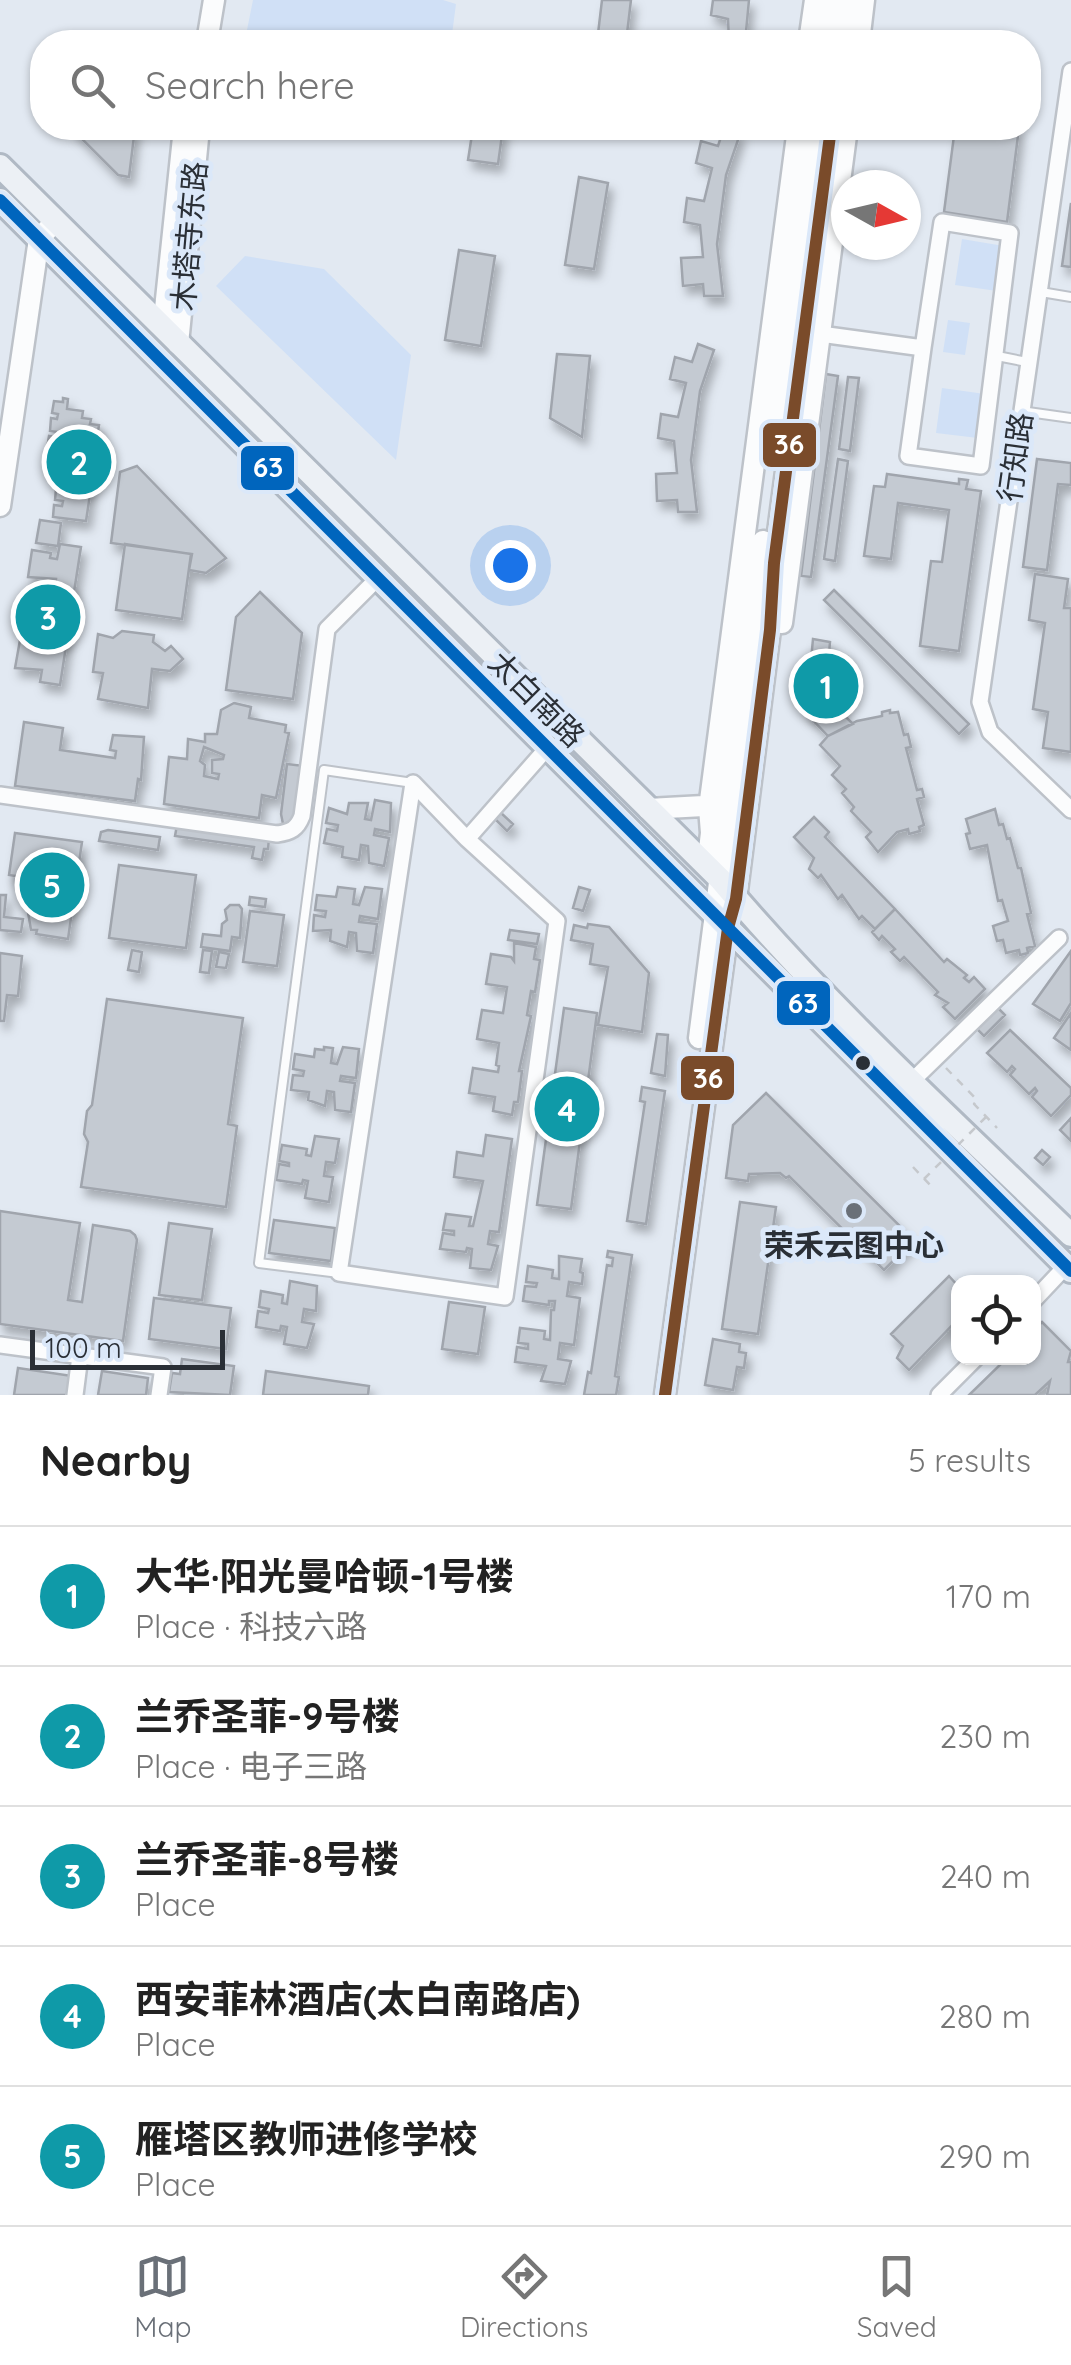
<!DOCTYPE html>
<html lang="en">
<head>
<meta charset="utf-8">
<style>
  body { margin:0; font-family:Quicksand,"Noto Sans SC",sans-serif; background:#f6f6f6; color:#222 }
  .controls { position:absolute; right:30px; bottom:30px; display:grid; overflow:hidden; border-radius:20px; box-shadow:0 2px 8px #0004 }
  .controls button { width:90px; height:90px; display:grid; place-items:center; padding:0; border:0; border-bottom:2px solid #e0e0e0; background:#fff; color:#222; font:50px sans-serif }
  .compass { position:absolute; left:831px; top:170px; width:90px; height:90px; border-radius:50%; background:#fff; box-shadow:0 2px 8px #0004; rotate:98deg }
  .scale { position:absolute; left:30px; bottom:25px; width:195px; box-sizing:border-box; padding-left:10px; border:5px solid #2a2f36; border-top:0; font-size:28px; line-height:35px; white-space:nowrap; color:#2a2f36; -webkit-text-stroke:8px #dbe8f9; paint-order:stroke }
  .you { position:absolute; left:510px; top:565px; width:35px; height:35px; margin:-25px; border:8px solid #fff; border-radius:50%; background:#1a73e8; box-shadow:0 0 0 15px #1a73e833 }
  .badge { display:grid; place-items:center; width:65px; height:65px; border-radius:50%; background:#6a7078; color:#fff; font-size:32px; font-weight:700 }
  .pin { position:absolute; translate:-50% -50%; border:5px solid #fff; box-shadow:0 2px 10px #0006 }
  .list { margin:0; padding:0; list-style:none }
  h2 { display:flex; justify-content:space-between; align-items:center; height:130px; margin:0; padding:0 40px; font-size:42px }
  h2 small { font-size:32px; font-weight:400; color:#767676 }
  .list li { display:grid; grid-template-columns:65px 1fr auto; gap:30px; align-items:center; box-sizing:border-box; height:140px; padding:0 40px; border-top:2px solid #e0e0e0 }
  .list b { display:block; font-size:38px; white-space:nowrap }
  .list p { margin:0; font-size:32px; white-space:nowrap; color:#767676 }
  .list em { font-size:32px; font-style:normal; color:#767676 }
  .icon { flex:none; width:55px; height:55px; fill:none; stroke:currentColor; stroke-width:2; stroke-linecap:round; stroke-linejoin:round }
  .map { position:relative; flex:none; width:1071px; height:1395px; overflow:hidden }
  .search { position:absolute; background:#fff; box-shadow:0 2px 8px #0004; left:30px; right:30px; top:30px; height:110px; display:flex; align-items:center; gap:25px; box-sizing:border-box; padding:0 35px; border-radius:40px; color:#767676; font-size:38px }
  .sheet { height:830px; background:#fff }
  nav { display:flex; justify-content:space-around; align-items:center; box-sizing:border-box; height:140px; border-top:2px solid #e0e0e0; background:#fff; font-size:28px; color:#767676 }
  nav a { display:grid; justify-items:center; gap:5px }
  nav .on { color:#6a7078 }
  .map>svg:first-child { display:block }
  .green { fill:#d0e0f6 }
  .building { fill:#c4cad2; stroke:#a0a5ad; stroke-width:2.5; fill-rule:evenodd; filter:url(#shadow) }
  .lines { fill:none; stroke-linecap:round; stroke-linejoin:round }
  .lane-casing { stroke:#bdc2c9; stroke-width:12 }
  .street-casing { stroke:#bdc2c9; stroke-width:20 }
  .secondary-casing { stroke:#bdc2c9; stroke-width:25 }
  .primary-casing { stroke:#b0b9c4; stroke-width:28 }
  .path { stroke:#c5c8cc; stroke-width:2.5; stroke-dasharray:8 8; stroke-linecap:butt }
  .lane { stroke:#fbfcfd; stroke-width:8 }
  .street { stroke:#fbfcfd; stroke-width:15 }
  .secondary { stroke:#fbfcfd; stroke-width:20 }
  .primary { stroke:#ecf0f5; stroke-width:22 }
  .path-bridge { stroke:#c5c8cc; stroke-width:2.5; stroke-dasharray:8 8; stroke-linecap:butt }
  .bus-1-casing { stroke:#dbe8f9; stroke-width:20 }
  .bus-2-casing { stroke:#dbe8f9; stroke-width:20 }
  .bus-1 { stroke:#7a4b2a; stroke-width:12 }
  .bus-2 { stroke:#0065bd; stroke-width:12 }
  .bus-dot { fill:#2a2f36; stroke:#dbe8f9; stroke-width:4 }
  .poi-dot { fill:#6a7078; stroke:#dbe8f9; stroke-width:4 }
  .labels { text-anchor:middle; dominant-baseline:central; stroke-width:10; stroke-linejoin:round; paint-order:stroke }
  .street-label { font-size:30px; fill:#2a2f36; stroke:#dbe8f9 }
  .poi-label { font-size:30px; font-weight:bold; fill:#2a2f36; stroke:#dbe8f9 }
  .line-badge { stroke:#dbe8f9; stroke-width:4 }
  .badge-label { font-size:28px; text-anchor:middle; font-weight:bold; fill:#fff }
</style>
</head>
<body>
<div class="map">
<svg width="1071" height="1395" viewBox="0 0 1071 1395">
  <defs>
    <filter id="shadow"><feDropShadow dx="4.5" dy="8" stdDeviation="5" flood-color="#0004"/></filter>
  </defs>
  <rect width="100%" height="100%" fill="#e2e9f2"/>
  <!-- green -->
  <path class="green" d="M253,0H443L456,4L451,42H265L245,40Z
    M962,239L1004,246L997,291L955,285Z
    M245,256L324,269L411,355L396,460L216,286Z
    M948,320L970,323L965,355L943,352Z
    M942,388L985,394L978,438L936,433Z"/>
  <!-- building -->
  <path class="building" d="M602,0H631L626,42H597Z
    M713,0H749L745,42H729L728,19L711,15Z
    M79,35L145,41L78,42Z
    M71,128H135L129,177L118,175Z
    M473,128H503L498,164L468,160Z
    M724,128L740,134L726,175L717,244L723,296H704L703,284L683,286L681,258L703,257L700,225L684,222L687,198L704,201L712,168L696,163L701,141L718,146Z
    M955,128H1019L1007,222L944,212Z
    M579,177L608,183L594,269L565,265Z
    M1071,203V267L1062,266Z
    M459,250L495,256L481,346L445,340Z
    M698,344L714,350L700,391L691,460L697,512H678L677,500L657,501L656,474L677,473L674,441L658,438L661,414L678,417L686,383L670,379L675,357L692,362Z
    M557,354L590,356L582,437L550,418Z
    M826,374L838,376L811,577L801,576Z
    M848,377L859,378L850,451L839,449Z
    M63,398L68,399L67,409L83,411L82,418L91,419L90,424L99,425L96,446L88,445V449L96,450L93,471L84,470V474L91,475L90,484L83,483L82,487L91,488L86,521L53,517L54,505L62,506L63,501L55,500L56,489L65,490V484L57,483L59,473L72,474L73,468L62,467L64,456L69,457L70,449L47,448L49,436L57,437L58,432L50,431L51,418L57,419L58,414L52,413L54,401L63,402Z
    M838,459L848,461L835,561L824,559Z
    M1037,459L1071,463V485L1058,484L1047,570L1023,567Z
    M137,466L226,558L206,573L189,570L192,554L111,543L120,472Z
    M887,474L959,484V479L968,480L966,489L981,491L959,651L920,646L931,561L942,562L949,510L898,503L891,559L864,556L874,486L885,487Z
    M40,520L61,523L58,546L36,543Z
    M60,544L81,547L74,592L69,594L74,595L60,685L40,682L42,670L15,668L20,640L39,643L38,648L44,650L48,624L25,621L27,613L30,614L29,599L53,603L56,579L28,577L32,550L51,553L50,558L57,559Z
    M125,544L191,554L182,619L116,610Z
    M1035,574L1068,579L1064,608H1071V752L1043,748L1048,712L1033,709L1045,623L1029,620Z
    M834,590L969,724L959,734L824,600Z
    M260,592L302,633L293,699L226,690L236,617Z
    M122,631L154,635L153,642L165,651L171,646L183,659L170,671L152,669L148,708L98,699L103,673L93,672L98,634L113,638Z
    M813,639L830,642L829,654L847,656L844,698L840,697L839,708L812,704V707L839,710L853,724L828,736L806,713Z
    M234,703L251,707L249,718L286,725L285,732L289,733L276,798L262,795L259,818L164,804L169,757L187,759L188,739L205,742V734H217L221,710ZM204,747L224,755L223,759L212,760V773L219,774L218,779L204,776L205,765L200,761Z
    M890,710V713L898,712L904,735L908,734L911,747L906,748L917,790L922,789L924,797L917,799L924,825L919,827L920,831L909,834L908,829L897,832L878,852L866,837L871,832L851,811L854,807L842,793L846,789L832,775L840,766L820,745L828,736L857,721L882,716V712Z
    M24,722L63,728L60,750L115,758L116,751L110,750L113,735L144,737L141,780L138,779L135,801L15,786Z
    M287,764L304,766L298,817L289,825L283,824L281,814Z
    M375,800L391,803L390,832L375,829L374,835L389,838L384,866L369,863L368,846L361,845L359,860L342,857L343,847L324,843L327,829L337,831L338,825L326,823L329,808L347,814L349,803H368L365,819L371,820Z
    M995,809L999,825L1003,824L1007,839L1010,838L1018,868H1021L1031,913L1027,914L1035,946L1027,948L1028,953L1020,955L1019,950L1006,953L1003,940L997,941L993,926L1008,921L1002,900L998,901L987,845L970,849L966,834L970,833L966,819Z
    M500,812L513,824L507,831L494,818Z
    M814,817L829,832L825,837L895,909L875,929L862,916L859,919L842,895L838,899L821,875L818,878L809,869L814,858L794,837Z
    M177,825L269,838L268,849H264L262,860L252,858L254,847L175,836Z
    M108,830L160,837L158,850L99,841L101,832Z
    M15,833L82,842L68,939L36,934L37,930H31L26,901L28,878L9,875Z
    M119,865L196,875L186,948L109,938Z
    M338,887L355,889L353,904L359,905L365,887L382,889L378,919L360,916L359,922L377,924L373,953L357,951L356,933L349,932L347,947L330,941L331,930L313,931L314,915L325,917L326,911L315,910L317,895L336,897Z
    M579,887L590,890L583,911L573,908Z
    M0,895H6L4,917L23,919L21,932L0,930Z
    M250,897L266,899L265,907L249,905Z
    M230,905H239L242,909L240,938L232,937L230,951L201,947L203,934L221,936L222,924L227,920L225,910Z
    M895,909L944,962L947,959L967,975L964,978L969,982L974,977L985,989L955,1019L943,1007L948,1003L935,995L938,992L904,957L900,961L891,952L895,949L882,936L879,940L872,932Z
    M250,911L284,915L277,966L243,962Z
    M588,924L609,927L649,973L642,1032L598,1025L608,967L590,964L593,944L571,940L574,925L587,928Z
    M510,930L539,934L537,944L508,940Z
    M514,943L536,947L534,959L540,960L535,992L531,991L527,1015L531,1016L519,1071H522L518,1102H514L512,1115L493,1111L495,1097L469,1093L473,1068L498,1072L499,1066L496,1065L499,1043L477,1039L482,1010L503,1013L507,987L486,984L491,954L511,957L514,961Z
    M132,950L142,952L139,972L128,970Z
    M203,950L212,951L209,973L200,972Z
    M1071,951V1003L1060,1021L1033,1004Z
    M219,952L229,954L226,968L216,967Z
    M0,953L22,956L18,996L7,995L4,1021H0Z
    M107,999L243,1018L228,1124L237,1126L226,1207L81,1187L88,1142L84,1134L87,1111L92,1105Z
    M996,1006L1005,1015L984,1036L975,1027Z
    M564,1008L597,1013L571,1209L537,1205Z
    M1071,1013V1050L1054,1038Z
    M1010,1030L1071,1088V1095L1051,1116L1032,1097L1037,1091L1035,1088L1029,1094L1010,1075L1015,1069L1012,1066L1007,1072L987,1053Z
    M657,1034L668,1035L665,1076L651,1073Z
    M324,1047L333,1048L331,1063L337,1064L343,1047L359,1049L356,1078L341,1076L340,1081L355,1083L351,1112L335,1110L334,1092L327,1091L325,1106L308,1100L309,1092L291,1090L293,1075L303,1076L304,1071L293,1069L295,1054L314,1057L315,1049L324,1050Z
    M642,1087L665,1091L646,1224L627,1221L645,1102L640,1101Z
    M766,1093L914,1240L884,1270L789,1176L786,1178L780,1173L749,1174L748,1181L726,1178L733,1125Z
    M1071,1118V1141L1060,1130Z
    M486,1135L512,1139L499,1232L490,1231L488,1244L498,1246L491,1270L470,1268L472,1249L467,1248L466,1252L440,1249L443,1233L454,1235V1231L443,1230L446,1214L471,1217L469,1226H473L483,1181L454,1177L457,1152L483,1156Z
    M315,1136L339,1139L335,1163L326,1162L324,1176L333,1177L329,1202L305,1198L308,1181L303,1180L302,1184L276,1180L279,1164L289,1166V1163L279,1161L282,1145L307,1149L306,1155L311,1156Z
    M1042,1150L1050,1157L1043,1165L1035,1158Z
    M740,1202L776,1207L758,1334L722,1329Z
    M0,1211L80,1223L68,1300L82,1302L93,1225L130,1231L135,1235L137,1240L123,1341L0,1324Z
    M274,1220L335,1228L331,1261L269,1253Z
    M169,1223L212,1229L202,1300L159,1295Z
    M608,1251L632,1255L615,1376L619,1377L616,1395H584L588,1372L591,1373L607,1265L612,1266L613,1258L607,1257Z
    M559,1256L582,1259L580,1272L583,1273L582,1284L569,1282L567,1296L580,1298L574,1345L560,1343L558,1359L571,1361L565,1384L541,1381L546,1366L515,1362L517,1347L528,1349V1344L518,1343L520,1328L545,1331L544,1339L550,1340L551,1310H554L555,1301H549V1305L523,1301L525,1286L536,1287L537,1283L526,1282L528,1266L553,1270L552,1278L559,1279Z
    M949,1276L958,1286V1319L909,1370L897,1358L903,1346L891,1334Z
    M290,1281L317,1286L316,1311L304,1309L302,1322L314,1324L307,1348L284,1344L287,1327L281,1326L280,1331L256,1327L258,1311L268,1313L269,1309L259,1307L261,1291L283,1295L282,1303L287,1304Z
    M154,1298L231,1308L226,1349L149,1339Z
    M449,1302L485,1307L478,1354L442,1349Z
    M1042,1322L1071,1351L1068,1362H1071V1395H1047L1050,1381L1035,1395H969L1007,1358H1034V1331Z
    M713,1339L740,1344L739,1352L746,1353L744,1368L737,1367L733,1390L705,1385Z
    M182,1359L234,1366L230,1395L169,1392L172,1373L180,1374Z
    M18,1368L72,1376L70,1395H14Z
    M102,1371L148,1378L146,1395H98Z
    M266,1371L369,1386L368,1395H263Z"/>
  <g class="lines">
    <!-- lane casing -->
    <g class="lane-casing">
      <path id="lane" d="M1041,292L1071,297
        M997,356L1027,362
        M1021,411L1071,418
        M339,1273L259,1263L324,770L413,783"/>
    </g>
    <!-- street casing -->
    <g class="street-casing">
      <path id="street" d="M1071,71L980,702L990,732L1071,810
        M813,333L923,348L908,456L981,466L1010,233L942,222L923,348
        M0,795L277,834C291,832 297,829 302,816L327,629L379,577
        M467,839L413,783L339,1273L505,1297L557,921L467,839L548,747
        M912,1081L1059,938
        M1034,1300L1066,1266
        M0,1345L163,1367L159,1395
        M75,1395L80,1356
        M939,1395L976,1358"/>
    </g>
    <!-- secondary casing -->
    <g class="secondary-casing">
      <path id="secondary" d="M207,42L214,0
        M809,42L815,0
        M826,42L831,0
        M842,42L847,0
        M859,42L864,0
        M163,328L184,128
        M178,344L199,128
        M777,428L815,128
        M0,506L39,239L48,229
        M782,623L847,128
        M648,809L722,805
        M707,866L711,833L709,808L798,128
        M699,1038L763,541
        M665,1395L728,928L736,899L770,630L774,563L831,128"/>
    </g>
    <!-- primary casing -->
    <g class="primary-casing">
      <path id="primary" d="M0,166L720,879C827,1006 952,1120 1071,1235
        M0,200L1071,1271"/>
    </g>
    <!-- path -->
    <path class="path" d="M946,1068L977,1100L974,1104L997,1128
      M913,1167L934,1189"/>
    <!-- lane -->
    <use href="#lane" class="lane"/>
    <!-- street -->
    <use href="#street" class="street"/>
    <!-- secondary -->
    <use href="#secondary" class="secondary"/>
    <!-- primary -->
    <use href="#primary" class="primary"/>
    <!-- path-bridge -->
    <path class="path-bridge" d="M924,1179L986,1117"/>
    <!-- bus-1 casing -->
    <g class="bus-1-casing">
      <path id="bus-1" d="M665,1395L728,928L736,899L770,630L774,563L831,128"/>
    </g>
    <!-- bus-2 casing -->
    <g class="bus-2-casing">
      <path id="bus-2" d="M0,200L1071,1271"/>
    </g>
    <!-- bus-1 -->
    <use href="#bus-1" class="bus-1"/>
    <!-- bus-2 -->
    <use href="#bus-2" class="bus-2"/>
  </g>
  <!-- markers -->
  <circle class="bus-dot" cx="863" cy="1063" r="9"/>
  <circle class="poi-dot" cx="854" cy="1211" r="10"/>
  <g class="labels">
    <!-- street labels -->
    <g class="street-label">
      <text transform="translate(189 236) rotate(-85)">木塔寺东路</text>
      <text transform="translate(1015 457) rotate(-82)">行知路</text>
      <text transform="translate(537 699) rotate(45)">太白南路</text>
    </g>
    <!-- poi labels -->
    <g class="poi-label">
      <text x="854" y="1245">荣禾云图中心</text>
    </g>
  </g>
  <g class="line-badge">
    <rect x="761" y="421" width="57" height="48" rx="10" fill="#7a4b2a"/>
    <rect x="239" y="444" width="57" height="48" rx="10" fill="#0065bd"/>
    <rect x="775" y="979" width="57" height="48" rx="10" fill="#0065bd"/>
    <rect x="679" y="1054" width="57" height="48" rx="10" fill="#7a4b2a"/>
  </g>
  <g class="badge-label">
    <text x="789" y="454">36</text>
    <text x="268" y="477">63</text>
    <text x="803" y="1013">63</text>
    <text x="708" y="1088">36</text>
  </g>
</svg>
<div class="controls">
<button><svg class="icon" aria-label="locate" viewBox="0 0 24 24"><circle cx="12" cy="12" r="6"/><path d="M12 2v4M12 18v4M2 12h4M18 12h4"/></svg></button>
</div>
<svg class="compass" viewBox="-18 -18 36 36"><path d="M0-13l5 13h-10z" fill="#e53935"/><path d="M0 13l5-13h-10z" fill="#767676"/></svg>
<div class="scale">100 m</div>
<div class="you"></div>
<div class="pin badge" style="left:826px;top:686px;background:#0f9aa8">1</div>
<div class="pin badge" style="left:79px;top:462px;background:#0f9aa8">2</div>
<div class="pin badge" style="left:48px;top:617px;background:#0f9aa8">3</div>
<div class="pin badge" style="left:567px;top:1109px;background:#0f9aa8">4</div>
<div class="pin badge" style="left:52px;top:885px;background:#0f9aa8">5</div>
<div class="search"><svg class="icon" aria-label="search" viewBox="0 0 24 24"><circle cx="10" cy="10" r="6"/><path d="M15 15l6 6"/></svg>Search here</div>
</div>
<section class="sheet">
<h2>Nearby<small>5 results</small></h2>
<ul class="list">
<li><span class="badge" style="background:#0f9aa8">1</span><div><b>大华·阳光曼哈顿-1号楼</b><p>Place · 科技六路</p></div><em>170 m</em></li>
<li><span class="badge" style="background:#0f9aa8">2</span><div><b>兰乔圣菲-9号楼</b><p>Place · 电子三路</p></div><em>230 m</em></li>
<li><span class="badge" style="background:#0f9aa8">3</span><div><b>兰乔圣菲-8号楼</b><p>Place</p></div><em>240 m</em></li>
<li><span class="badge" style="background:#0f9aa8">4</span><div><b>西安菲林酒店(太白南路店)</b><p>Place</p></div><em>280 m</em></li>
<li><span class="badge" style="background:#0f9aa8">5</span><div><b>雁塔区教师进修学校</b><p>Place</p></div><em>290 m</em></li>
</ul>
</section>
<nav>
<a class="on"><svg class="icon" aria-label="map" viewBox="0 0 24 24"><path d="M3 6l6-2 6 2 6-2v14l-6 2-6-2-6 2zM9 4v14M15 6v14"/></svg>Map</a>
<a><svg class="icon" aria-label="directions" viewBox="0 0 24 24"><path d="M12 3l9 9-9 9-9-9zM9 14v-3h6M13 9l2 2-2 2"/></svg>Directions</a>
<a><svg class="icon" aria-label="saved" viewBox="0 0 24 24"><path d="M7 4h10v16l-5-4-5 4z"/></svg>Saved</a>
</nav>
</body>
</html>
